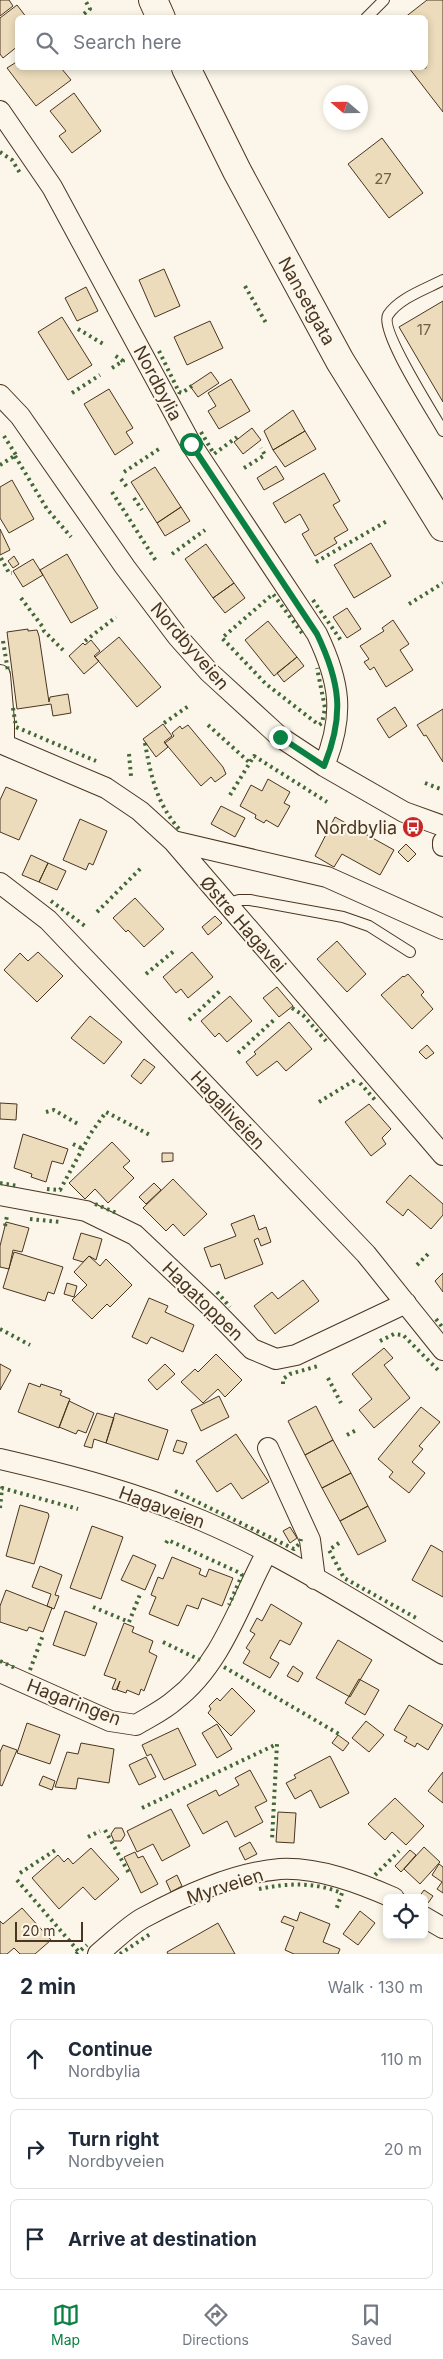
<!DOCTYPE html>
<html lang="en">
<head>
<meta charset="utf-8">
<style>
  body { margin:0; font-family:Inter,sans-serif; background:#f2f2f3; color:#1f2937 }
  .controls { position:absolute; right:15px; bottom:15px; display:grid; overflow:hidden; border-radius:8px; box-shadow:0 2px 8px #0003 }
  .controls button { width:45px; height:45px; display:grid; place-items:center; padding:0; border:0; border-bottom:1px solid #e0e1e3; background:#fff; color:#1f2937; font:25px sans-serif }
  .compass { position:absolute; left:323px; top:85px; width:45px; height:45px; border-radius:50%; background:#fff; box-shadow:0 2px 8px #0003; rotate:290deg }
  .scale { position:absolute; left:15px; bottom:12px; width:68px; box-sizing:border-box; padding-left:5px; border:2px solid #4a3520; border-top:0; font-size:14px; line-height:18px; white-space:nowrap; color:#4a3520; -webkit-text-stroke:4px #fbf6e9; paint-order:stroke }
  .stop { position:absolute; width:15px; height:15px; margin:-11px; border:4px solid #0b8043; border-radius:50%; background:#fff }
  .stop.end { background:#0b8043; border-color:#fff; box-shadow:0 1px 5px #0008 }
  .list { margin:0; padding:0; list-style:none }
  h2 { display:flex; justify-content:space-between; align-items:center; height:65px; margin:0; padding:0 20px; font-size:21px }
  h2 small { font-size:16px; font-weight:400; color:#747a83 }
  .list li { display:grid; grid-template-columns:32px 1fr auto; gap:15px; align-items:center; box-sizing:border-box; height:80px; margin:0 10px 10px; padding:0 10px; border:1px solid #e0e1e3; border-radius:8px }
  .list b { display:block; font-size:19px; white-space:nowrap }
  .list p { margin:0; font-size:16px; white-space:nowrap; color:#747a83 }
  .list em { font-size:16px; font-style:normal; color:#747a83 }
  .icon { flex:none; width:28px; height:28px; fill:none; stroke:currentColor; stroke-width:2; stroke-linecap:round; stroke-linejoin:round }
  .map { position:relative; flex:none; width:443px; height:1954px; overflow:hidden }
  .search { position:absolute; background:#fff; box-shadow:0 2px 8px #0003; left:15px; right:15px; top:15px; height:55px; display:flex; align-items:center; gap:12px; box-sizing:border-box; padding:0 18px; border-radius:8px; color:#747a83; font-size:19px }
  .sheet { height:335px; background:#fff }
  nav { display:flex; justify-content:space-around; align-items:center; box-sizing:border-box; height:70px; border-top:1px solid #e0e1e3; background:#fff; font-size:14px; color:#747a83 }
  nav a { display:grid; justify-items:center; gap:2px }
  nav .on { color:#0b8043 }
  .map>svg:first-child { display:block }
  .building { fill:#ecdcbc; stroke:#4a3520 }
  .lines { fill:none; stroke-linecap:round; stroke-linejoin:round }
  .lane-casing { stroke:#4a3520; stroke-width:12 }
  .street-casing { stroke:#4a3520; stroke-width:22 }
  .secondary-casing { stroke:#4a3520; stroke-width:30 }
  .lane { stroke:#fbf6e9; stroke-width:10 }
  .street { stroke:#fbf6e9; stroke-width:20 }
  .secondary { stroke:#fbf6e9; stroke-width:28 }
  .hedge { stroke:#436837; stroke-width:4; stroke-dasharray:2.5 4; stroke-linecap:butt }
  .route { stroke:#0b8043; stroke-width:6 }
  .labels { text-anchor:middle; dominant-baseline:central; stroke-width:4; stroke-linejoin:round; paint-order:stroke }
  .number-label { font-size:15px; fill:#725f47 }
  .street-label { font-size:18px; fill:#4a3520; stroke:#fbf6e9 }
  .poi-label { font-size:18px; fill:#4a3520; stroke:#fbf6e9; text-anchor:end }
</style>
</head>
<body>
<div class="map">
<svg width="443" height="1954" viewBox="0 0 443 1954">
  <rect width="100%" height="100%" fill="#fbf6e9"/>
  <!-- building -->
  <path class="building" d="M0,0H9L13,6L0,16Z
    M427,0H443V112L409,68H426V18H404Z
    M17,5L27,18H18V46L3,58L0,54V18Z
    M18,61V68H61L71,80L36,106L7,68Z
    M74,93L101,131L72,153L59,136L66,131L50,111Z
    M382,138L423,193L389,218L348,164Z
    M164,269L180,306L155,317L139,280Z
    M86,287L98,311L77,321L65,298Z
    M443,301V402L399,327Z
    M62,317L92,365L68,380L38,332Z
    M210,321L223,348L187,365L174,337Z
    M211,372L219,383L198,397L190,386Z
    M231,379L250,411L219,429L208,411L216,406L208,393Z
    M109,389L133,428L126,432L133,443L115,455L84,404Z
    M293,410L305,431L273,450L264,431Z
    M252,428L261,440L243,454L234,442Z
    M305,431L316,449L285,467L273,450Z
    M276,466L284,479L264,490L257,478Z
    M155,467L181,507L157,523L131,482Z
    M324,473L340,501L333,505L348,530L334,538L337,543L315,556L302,534L309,530L300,514L285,523L273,503Z
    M12,480L34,519L9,533L0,518V487Z
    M181,507L190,521L165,536L157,523Z
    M0,529L10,550L0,555Z
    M371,543L391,576L354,598L334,565Z
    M206,544L234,583L213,598L185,559Z
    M67,554L98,608L71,623L40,570Z
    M14,556L19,564L13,568L8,561Z
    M33,559L43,575L23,587L13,571Z
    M234,583L245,598L225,613L213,598Z
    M347,608L361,629L347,638L333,617Z
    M393,620L409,644L400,650L413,670L386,687L374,667L370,670L364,662L369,659L360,646L384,631L382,628Z
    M268,621L297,657L274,676L245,640Z
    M28,629V631L37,630L39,636L49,702L50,697L68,694L71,713L53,716L51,704L17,709L7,632Z
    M119,637L161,687L137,707L95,657Z
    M91,640L100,651L94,656L99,661L84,674L69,656L83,643L85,645Z
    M297,657L304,666L284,682L277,673Z
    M395,707L407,726L389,738L377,719Z
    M443,709V762L426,735L424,736L417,725Z
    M163,724L172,736L164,742L168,747L156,757L143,739Z
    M188,725L223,767L226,774L215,782L211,777L201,786L165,743L174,736L172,733L180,726L182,729Z
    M268,779L290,792L284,803L290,806L278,827L266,820L264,823L255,818L256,815L240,806L251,785L262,791Z
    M6,787L37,800L19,840L0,832V800Z
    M221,806L245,818L235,837L211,824Z
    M335,817L394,850L380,875L342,854L334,867L315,856Z
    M80,819L107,831L93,865L89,863L86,870L63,860Z
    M406,844L416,854L408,862L398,852Z
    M31,855L48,863L39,882L22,875Z
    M48,863L66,871L57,890L39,882Z
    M135,898L164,929L144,947L128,930L126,932L113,918Z
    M215,916L222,923L208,935L202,927Z
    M337,941L366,974L347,992L317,959Z
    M38,952L63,976L37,1002L4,970L20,953L28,961Z
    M192,952L213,977L188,998L181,989L176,993L163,977Z
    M408,974L424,992L421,995L433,1009L412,1029L381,995L403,976L404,977Z
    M277,987L293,1006L279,1017L263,998Z
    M230,996L252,1021L227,1042L219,1033L215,1037L201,1021Z
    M90,1016L122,1042L104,1064L71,1038Z
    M289,1022L312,1049L286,1071L277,1061L257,1076L246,1062L256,1054L254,1052Z
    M427,1045L434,1053L426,1059L419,1052Z
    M144,1059L155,1067L141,1084L131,1076Z
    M0,1103L17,1104L16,1120L0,1119Z
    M369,1104L391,1129L382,1138L386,1144L371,1156L345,1122Z
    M23,1134L68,1149L63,1164L52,1161L46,1182L31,1177L32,1174L14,1168Z
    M112,1142L130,1161L123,1167L134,1178L108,1203L95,1189L85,1199L69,1183Z
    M162,1153H173V1161L162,1162Z
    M410,1175L443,1204V1215L431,1229L408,1209L403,1216L386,1202Z
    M173,1179L207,1214L184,1236L173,1224L166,1231L143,1208Z
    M154,1183L161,1190L146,1204L139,1197Z
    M254,1215L259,1230L266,1227L271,1242L261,1246L258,1238L254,1240L263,1264L225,1279L220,1264L211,1267L204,1248L236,1236L231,1224Z
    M6,1222L29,1228L22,1252L13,1250L9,1269L0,1267V1246Z
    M81,1233L102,1239L96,1260L89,1256L83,1262L73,1259Z
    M14,1252L63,1267L54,1294L48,1292L45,1301L3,1288Z
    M89,1256L100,1266L106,1259L132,1285L110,1307L107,1304L92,1319L72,1300L87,1285L74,1272Z
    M443,1273V1292L435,1281Z
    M303,1280L319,1301L275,1334L254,1306L272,1292L278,1299Z
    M67,1283L77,1286L74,1297L64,1294Z
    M149,1298L168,1306L165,1312L194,1325L183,1352L151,1337L147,1344L132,1337Z
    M384,1348L393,1358L384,1365L410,1398L374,1428L359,1410L372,1399L352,1374Z
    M216,1354L242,1380L225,1397L218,1389L203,1403L181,1382L195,1369L198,1372Z
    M0,1364L11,1370L0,1390Z
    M165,1364L175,1374L157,1390L148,1380Z
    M29,1383L40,1387L41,1384L62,1391L60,1395L70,1399L59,1428L18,1412Z
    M219,1396L229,1417L201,1431L191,1410Z
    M69,1401L94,1413L86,1433L78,1430L76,1434L59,1427Z
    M316,1406L333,1440L305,1455L288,1421Z
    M421,1407L440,1422L419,1446L423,1449L412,1462L425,1473L409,1493L389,1477L393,1472L378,1459Z
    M97,1413L114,1418L106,1443L94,1439L92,1448L84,1446Z
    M115,1413L168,1430L158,1460L106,1443Z
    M236,1434L269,1482L242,1499L231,1483L217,1492L196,1461Z
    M177,1440L187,1443L183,1454L173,1451Z
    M333,1440L351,1473L322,1488L305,1455Z
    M351,1473L368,1506L340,1521L322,1488Z
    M20,1505L48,1513L49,1516L34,1564L6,1556Z
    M368,1506L386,1541L358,1555L340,1521Z
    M92,1526L123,1537L101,1599L70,1588Z
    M290,1527L297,1538L290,1543L283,1531Z
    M431,1545L443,1552V1597L412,1580Z
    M133,1555L156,1565L145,1590L121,1580Z
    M172,1557L201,1569L199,1574L206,1577L209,1569L233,1578L222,1606L202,1598L198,1609L187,1605L178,1626L149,1614L156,1597L151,1595L158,1577L163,1579Z
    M40,1566L62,1575L55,1595L59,1596L54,1609L47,1606L51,1594L32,1587Z
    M6,1590L52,1608L43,1632L29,1627L27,1631L0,1622V1606Z
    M271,1604L302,1623L290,1645L280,1640L270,1658L279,1663L270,1678L243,1663L250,1651L246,1648L255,1634L250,1631L257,1618L262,1621Z
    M65,1611L97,1623L85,1656L53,1645Z
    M124,1623L134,1627L132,1632L153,1641L149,1652L157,1656L144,1691L141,1689L139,1695L127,1690L126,1693L117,1690L120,1681L116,1690L112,1689L116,1679L104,1675Z
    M338,1640L372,1660L350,1697L316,1678Z
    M293,1666L303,1673L298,1682L287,1676Z
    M359,1679L379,1690L365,1715L345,1703Z
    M232,1688L255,1711L231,1736L208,1713L211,1709L209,1706L217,1698L220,1701Z
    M409,1705L443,1725L428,1750L417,1743L415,1747L404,1741L407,1737L394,1730Z
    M366,1721L384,1735L369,1752L352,1738Z
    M27,1723L60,1735L50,1764L17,1753Z
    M217,1724L232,1749L217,1758L202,1733Z
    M178,1728L196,1765L164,1780L151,1754L147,1756L142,1745Z
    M338,1735L349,1743L343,1751L332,1743Z
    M81,1743L114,1749L109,1783L78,1778L76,1789L55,1787L67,1752L78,1754Z
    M3,1745L17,1750L2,1786L0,1785V1752Z
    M330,1756L349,1793L320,1808L311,1790L295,1799L286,1783L296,1778L294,1775Z
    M146,1757L156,1777L139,1785L129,1765Z
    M250,1770L267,1801L255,1807L263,1822L235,1837L227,1821L203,1834L187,1805L216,1790L219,1796L239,1785L235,1778Z
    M443,1772V1803L428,1791Z
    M43,1776L55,1781L52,1790L39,1785Z
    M395,1798L424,1826L406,1845L392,1832L385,1840L368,1824Z
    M171,1809L190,1846L162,1861L153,1844L137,1852L127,1831Z
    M278,1812L296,1813L294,1843L276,1842Z
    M115,1828H122L125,1835L121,1841H114L111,1834Z
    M250,1842L257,1854L245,1860L239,1848Z
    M424,1847L440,1862L420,1884L404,1869Z
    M91,1848L119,1879L95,1900L83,1887L59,1909L32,1878L58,1855L64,1862L68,1858L73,1864Z
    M410,1850L416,1855L401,1872L395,1866Z
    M135,1852L138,1858L143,1856L158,1884L141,1893L124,1857Z
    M439,1864L443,1867V1893L437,1889L442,1882L432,1875Z
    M177,1875L182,1886L171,1892L166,1881Z
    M424,1890L433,1896L428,1903L424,1901V1898L419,1897Z
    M22,1908L51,1940L35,1954H20L14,1948L7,1954H0V1921L3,1924Z
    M360,1911L375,1923L358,1945L343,1934Z
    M300,1912L330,1924L323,1942L340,1949L338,1954H294L285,1950L294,1927L281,1922L284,1916L297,1921Z
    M218,1923L235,1954H168L167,1952Z"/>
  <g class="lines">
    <!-- lane casing -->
    <g class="lane-casing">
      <path id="lane" d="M366,18L384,0
        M443,280C426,289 399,298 388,315C379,330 433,413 443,431
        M225,904L239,900H250L343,917L369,926L410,952"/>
    </g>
    <!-- street casing -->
    <g class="street-casing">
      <path id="street" d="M0,111L52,187L191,444L317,634C340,682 345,715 324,766
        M0,395L20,416L125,567L177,636L209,672L280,737L324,766L404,812L443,826
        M0,675L4,721V743
        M0,743L106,788L140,811L173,841L443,1155
        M173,841L327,877L443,929
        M443,842V846
        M0,883L48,920L366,1254L443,1350
        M0,1195L86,1211L135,1235L211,1307L252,1349L276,1359L296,1355L406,1303
        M268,1448L310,1540L315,1579
        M0,1459C69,1475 138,1493 203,1521C287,1557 365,1608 443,1654
        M0,1672L110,1721L136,1725C149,1717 164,1710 175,1700C222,1664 240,1602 267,1552
        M424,1917L443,1928
        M98,1954C113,1942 127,1927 143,1918C184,1896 233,1873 280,1869C318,1867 360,1883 394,1898"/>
    </g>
    <!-- secondary casing -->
    <g class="secondary-casing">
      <path id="secondary" d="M153,0L161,18
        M186,68L237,171L340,361L443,527"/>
    </g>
    <!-- lane -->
    <use href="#lane" class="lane"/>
    <!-- street -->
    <use href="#street" class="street"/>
    <!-- secondary -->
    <use href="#secondary" class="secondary"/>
    <!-- hedge -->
    <path class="hedge" d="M79,18L90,9L85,0
      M0,152L12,160L20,173
      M245,286L266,323
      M78,329L105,345
      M159,351L179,392L182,393L193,385
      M112,368L123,361L113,354
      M72,393L100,375
      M201,432L214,454L237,437
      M15,456L47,509L71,537
      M0,465L16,455L4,436
      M244,468L265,455L261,448
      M124,472L162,447
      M121,479L127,487
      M112,492L156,561
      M134,498L142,510
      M172,554L205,530
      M1,558L9,573H12
      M316,562L389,520
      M21,598L42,626L44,631L63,650
      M313,600L342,642
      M409,604L443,583
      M302,633L273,594L222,638L266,684L319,725L322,723L325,708L317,668
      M3,641L8,671
      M85,641L116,617
      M13,708L16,727L96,761
      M164,723L190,705
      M208,725L250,763
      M145,743C151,777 157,805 181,831
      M129,754L131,776
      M425,783L443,790
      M230,795L254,756L327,802
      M51,901L85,926
      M97,912L141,868
      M146,974L174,951
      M292,1008L303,1015L326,1041
      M189,1020L221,990
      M238,1053L276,1018
      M360,1083L375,1100
      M319,1102L355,1080
      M46,1112L54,1110L78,1124
      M73,1144L83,1149
      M0,1183L18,1186
      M47,1189L60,1190L91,1133L106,1112L150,1135
      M95,1204L119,1214
      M30,1219L60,1222
      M5,1226L7,1216
      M417,1265L428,1254
      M217,1292L230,1307
      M436,1319L443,1328
      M0,1329L30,1345
      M380,1341L394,1334L403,1335L440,1372
      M328,1378L341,1403
      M283,1384V1379L290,1374L318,1366
      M347,1435L358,1429
      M175,1491L294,1549L300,1543L301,1539
      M0,1508L2,1488L78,1509
      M166,1543L168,1540L240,1573L242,1575L229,1605
      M339,1543L329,1550L344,1578L418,1619
      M93,1607L129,1622L141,1592
      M163,1642L200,1660
      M0,1661L15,1668
      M224,1667L339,1734
      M30,1670L43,1635
      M142,1808L277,1744L272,1840
      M105,1830L130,1875
      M88,1837L100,1831
      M20,1873L57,1849
      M375,1875L399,1851
      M17,1880L79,1952
      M259,1889C288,1883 314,1882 342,1893L336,1910
      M76,1954L87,1945
      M120,1954L150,1934"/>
  </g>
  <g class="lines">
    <!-- route -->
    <path class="route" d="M191,444L317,634C340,682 345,715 324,766L280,737"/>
  </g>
  <!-- icons -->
  <defs>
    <g id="bus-disc" transform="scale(1.125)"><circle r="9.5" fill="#c62828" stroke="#fbf6e9"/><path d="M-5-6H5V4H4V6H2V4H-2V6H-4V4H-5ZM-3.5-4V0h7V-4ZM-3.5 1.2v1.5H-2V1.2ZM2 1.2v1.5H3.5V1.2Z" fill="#fff"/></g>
  </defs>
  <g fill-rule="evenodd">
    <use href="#bus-disc" x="413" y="827"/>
  </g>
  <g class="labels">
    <!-- number labels -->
    <g class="number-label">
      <text x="383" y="178">27</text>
      <text x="424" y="329">17</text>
    </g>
    <!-- street labels -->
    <g class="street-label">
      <text transform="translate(307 301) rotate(61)">Nansetgata</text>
      <text transform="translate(158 383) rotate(62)">Nordbylia</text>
      <text transform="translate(190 646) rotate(49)">Nordbyveien</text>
      <text transform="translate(243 924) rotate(49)">Østre Hagavei</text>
      <text transform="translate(228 1110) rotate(47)">Hagaliveien</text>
      <text transform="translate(203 1301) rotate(44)">Hagatoppen</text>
      <text transform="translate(162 1507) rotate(20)">Hagaveien</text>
      <text transform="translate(74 1702) rotate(21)">Hagaringen</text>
      <text transform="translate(225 1886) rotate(-18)">Myrveien</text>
    </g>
    <!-- poi labels -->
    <g class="poi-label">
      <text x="397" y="827">Nordbylia</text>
    </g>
  </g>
</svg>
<div class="controls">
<button><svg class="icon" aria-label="locate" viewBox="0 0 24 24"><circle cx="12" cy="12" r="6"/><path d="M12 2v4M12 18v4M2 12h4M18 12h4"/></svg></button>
</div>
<svg class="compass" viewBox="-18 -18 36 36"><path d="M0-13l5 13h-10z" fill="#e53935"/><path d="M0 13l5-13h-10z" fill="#747a83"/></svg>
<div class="scale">20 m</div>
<div class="stop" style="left:191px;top:444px"></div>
<div class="stop end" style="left:280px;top:737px"></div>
<div class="search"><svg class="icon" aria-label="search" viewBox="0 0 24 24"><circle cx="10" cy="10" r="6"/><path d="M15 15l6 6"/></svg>Search here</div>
</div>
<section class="sheet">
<h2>2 min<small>Walk · 130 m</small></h2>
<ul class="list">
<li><svg class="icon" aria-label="ahead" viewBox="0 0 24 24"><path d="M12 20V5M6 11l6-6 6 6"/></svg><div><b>Continue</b><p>Nordbylia</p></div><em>110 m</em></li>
<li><svg class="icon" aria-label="right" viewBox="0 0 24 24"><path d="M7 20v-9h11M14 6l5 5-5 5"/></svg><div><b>Turn right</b><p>Nordbyveien</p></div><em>20 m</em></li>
<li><svg class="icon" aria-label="arrive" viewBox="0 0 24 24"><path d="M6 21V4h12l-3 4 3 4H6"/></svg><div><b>Arrive at destination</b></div></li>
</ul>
</section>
<nav>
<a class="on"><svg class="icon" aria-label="map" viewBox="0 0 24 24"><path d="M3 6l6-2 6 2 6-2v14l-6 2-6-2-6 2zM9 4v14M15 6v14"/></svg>Map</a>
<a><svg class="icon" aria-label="directions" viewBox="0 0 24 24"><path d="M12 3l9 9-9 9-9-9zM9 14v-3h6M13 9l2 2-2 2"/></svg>Directions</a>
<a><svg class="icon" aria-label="saved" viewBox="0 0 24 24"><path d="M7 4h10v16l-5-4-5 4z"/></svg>Saved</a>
</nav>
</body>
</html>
